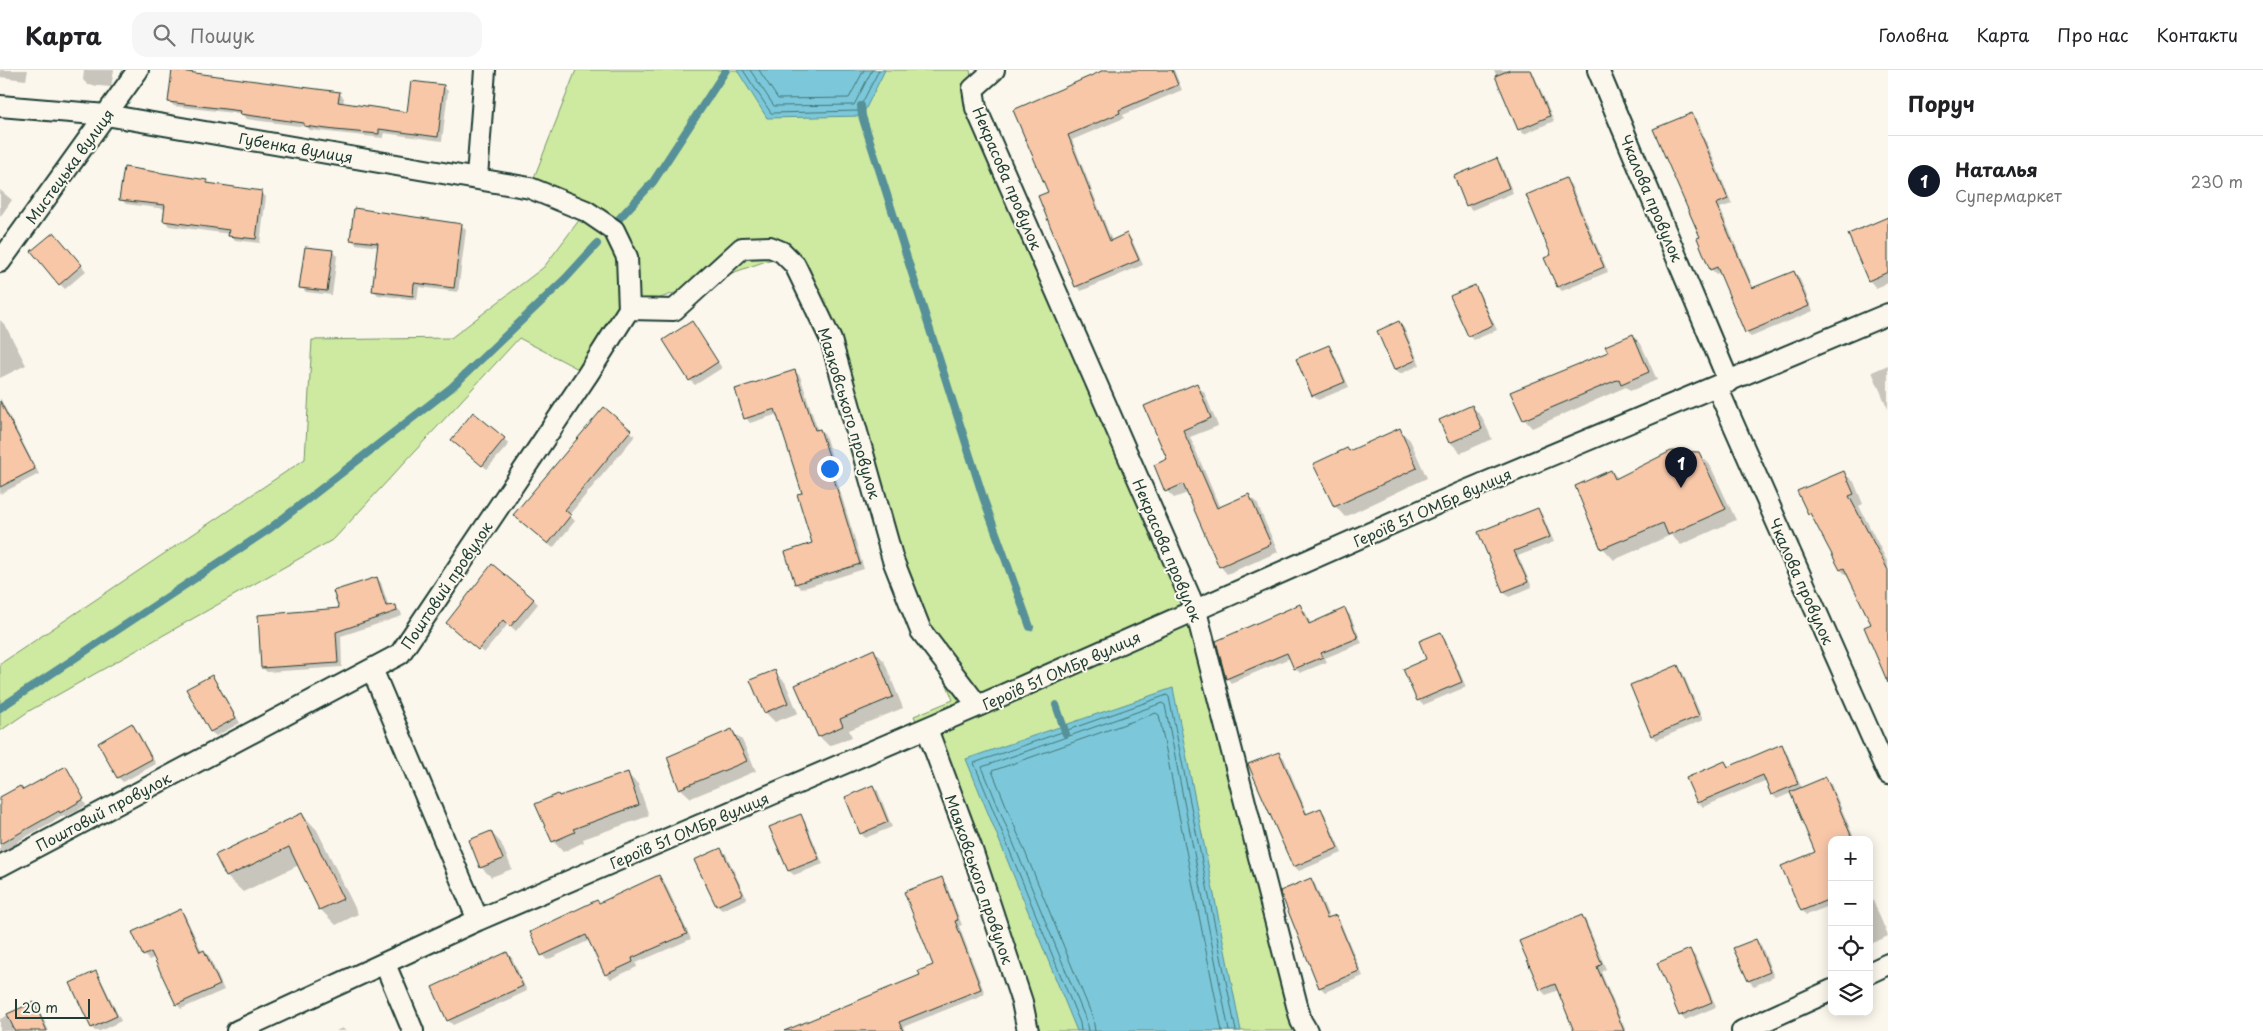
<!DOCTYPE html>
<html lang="uk">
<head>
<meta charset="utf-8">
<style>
  body { margin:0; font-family:"Playpen Sans",sans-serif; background:#f6f6f6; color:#202124 }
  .controls { position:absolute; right:15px; bottom:15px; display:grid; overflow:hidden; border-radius:10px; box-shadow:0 2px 12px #0003 }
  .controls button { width:45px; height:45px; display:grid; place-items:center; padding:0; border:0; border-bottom:1px solid #e0e0e0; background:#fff; color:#202124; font:25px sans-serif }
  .scale { position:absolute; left:15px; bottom:12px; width:75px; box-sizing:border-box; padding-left:5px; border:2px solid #1f3d34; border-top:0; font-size:14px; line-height:18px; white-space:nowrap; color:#1f3d34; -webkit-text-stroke:4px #fbf7ec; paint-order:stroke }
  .you { position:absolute; left:829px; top:398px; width:18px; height:18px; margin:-12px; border:4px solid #fff; border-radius:50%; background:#1a73e8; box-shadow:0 0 0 8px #1a73e833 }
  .badge { display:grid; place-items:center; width:32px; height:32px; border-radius:50%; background:#111827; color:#fff; font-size:16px; font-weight:700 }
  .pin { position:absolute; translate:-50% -41px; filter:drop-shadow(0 1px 2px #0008) }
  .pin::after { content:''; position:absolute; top:26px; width:18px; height:15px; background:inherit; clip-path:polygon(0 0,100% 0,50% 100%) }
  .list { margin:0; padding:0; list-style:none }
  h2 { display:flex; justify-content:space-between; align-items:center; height:65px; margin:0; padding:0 20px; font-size:21px }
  h2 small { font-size:16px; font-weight:400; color:#757577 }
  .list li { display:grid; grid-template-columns:32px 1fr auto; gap:15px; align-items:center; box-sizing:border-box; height:90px; padding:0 20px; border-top:1px solid #e0e0e0 }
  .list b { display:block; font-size:19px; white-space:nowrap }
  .list p { margin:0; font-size:16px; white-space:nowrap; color:#757577 }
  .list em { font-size:16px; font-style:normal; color:#757577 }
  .icon { flex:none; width:28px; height:28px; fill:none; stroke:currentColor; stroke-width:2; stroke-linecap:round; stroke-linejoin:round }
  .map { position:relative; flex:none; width:1888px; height:961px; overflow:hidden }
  header { display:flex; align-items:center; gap:30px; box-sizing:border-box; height:70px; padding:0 25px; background:#fff; border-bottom:1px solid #e0e0e0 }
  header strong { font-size:24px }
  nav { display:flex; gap:28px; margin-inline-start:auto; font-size:18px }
  .search { width:350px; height:45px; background:#f6f6f6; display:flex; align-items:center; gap:12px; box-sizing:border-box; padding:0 18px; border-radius:15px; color:#757577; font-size:19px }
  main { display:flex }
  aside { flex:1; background:#fff }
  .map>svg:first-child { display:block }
  .green { fill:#cee9a0; stroke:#76936a }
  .water { fill:#7bc8da; stroke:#569098 }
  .shadow { fill:#0003 }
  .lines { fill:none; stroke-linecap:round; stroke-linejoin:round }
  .shore { stroke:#447576; stroke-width:1 }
  .stream { stroke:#569098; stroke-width:8 }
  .building { fill:#f8c7a8; stroke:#1f3d34 }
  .street-casing { stroke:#1f3d34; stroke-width:24 }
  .street { stroke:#fbf7ec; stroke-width:20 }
  .labels { text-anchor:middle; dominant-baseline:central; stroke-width:4; stroke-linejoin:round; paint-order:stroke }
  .street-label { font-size:15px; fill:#1f3d34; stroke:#fbf7ec }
</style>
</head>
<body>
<header>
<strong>Карта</strong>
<div class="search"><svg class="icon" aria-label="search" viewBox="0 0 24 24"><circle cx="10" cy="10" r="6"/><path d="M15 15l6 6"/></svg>Пошук</div>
<nav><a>Головна</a><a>Карта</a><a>Про нас</a><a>Контакти</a></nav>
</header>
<main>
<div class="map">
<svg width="1888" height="961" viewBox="0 0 1888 961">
  <rect width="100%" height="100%" fill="#fbf7ec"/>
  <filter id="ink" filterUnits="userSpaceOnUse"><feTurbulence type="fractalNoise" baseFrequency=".02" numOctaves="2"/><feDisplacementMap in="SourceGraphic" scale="10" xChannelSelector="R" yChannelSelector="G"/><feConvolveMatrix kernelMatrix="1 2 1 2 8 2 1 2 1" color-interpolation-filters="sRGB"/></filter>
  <g filter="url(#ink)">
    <!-- green -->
    <path class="green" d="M576,0H970L973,19L1163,493L1196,541L1307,961H1028L971,777L914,646L953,630L936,587L792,182L629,239L588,304L519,268L334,469L29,641L0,661V594L305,389L312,270L451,268L544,197L586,141L530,118Z"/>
    <!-- water -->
    <path class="water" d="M737,0H885L862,46L767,48Z
      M1173,618L1241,961H1077L966,689Z"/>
    <!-- shadow -->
    <path class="shadow" d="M0,0H28L26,10L0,7Z
      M84,0H114L111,17L88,15L83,10Z
      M1108,0H1174L1182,20L1123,45L1124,48L1072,70L1112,171L1127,165L1132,170L1143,195L1081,221L1076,216L1049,123L1015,41Z
      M1494,0H1532L1554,51L1524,64L1519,59Z
      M443,16L448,21L442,71L384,63L383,68L310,60L307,57L246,49L242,44L174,36L169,31L339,23L344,28L343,34L408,43Z
      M1692,44L1697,49L1732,134L1720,138L1754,219L1794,202L1799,207L1813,241L1751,267L1746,263L1721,202L1716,204L1711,199Z
      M1496,90L1501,94L1513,123L1472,140L1467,135Z
      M1566,110L1571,115L1608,202L1562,221L1558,217Z
      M207,111L211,115L261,122L266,127L260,173L235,170L230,164L169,156L165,151L166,139L126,134L121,129Z
      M0,120L12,130L0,147Z
      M355,139L461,155L466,160L458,222L419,217L417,230L378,225L373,220L379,177L356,174L351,169Z
      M1888,152V213L1876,218L1869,210Z
      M59,168L86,201L65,219L60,214Z
      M332,181L337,186L332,225L306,222L301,217Z
      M1475,217L1479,222L1497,260L1474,270L1469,265Z
      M0,250L5,255L26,295L0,308Z
      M692,253L722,298L695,315L690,310Z
      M1399,253L1404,258L1420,295L1400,304L1395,299Z
      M1633,265L1641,274L1657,310L1630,321L1626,317L1532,358L1524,349Z
      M1329,276L1333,281L1349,317L1318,330L1313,326L1297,290Z
      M1888,295V339L1872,302Z
      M795,301L800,306L818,361L820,360L825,365L835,397L833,398L864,499L801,519L796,514L786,482L814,474L803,423L778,344L750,353L746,348Z
      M1196,315L1204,322L1218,356L1190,367L1220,438L1249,426L1257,433L1278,482L1227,504L1220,496L1188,423L1174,428L1167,421L1169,390Z
      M0,328L39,404L0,424Z
      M1472,336L1482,347L1492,369L1461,383L1450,372L1441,350Z
      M604,339L635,366L569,445L575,451L553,478L519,450Z
      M1399,360L1410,370L1427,408L1345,447L1335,436L1349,382Z
      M504,369L509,374L487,399L457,374Z
      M1699,383L1710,395L1736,450L1681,475L1671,465L1614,490L1603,478L1611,401L1619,409Z
      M1843,402L1854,412L1863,434L1859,436L1888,493V608L1873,555L1850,509L1841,500L1814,448L1809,443Z
      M1537,439L1542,444L1554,472L1518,486L1532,517L1509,527L1504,522L1480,463Z
      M377,508L381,513L389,537H396L401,542L402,546L341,566L342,597L267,602L262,597L341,539Z
      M533,529L538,534L516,561L508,554L484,583L453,558Z
      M1300,536L1305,541L1311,554L1345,540L1350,545L1362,573L1325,588L1327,592L1300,603L1295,598L1290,588L1231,613L1227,608Z
      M1441,563L1445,568L1466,617L1423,635L1418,630L1428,590Z
      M874,580L884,591L903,638L849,660L852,667L829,676L819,666L847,594L846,591Z
      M1677,596L1682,601L1703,650L1657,670L1652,665Z
      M774,602L785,612L798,643L775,652L765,642Z
      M212,606L216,611L240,653L216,666L211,662L188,620Z
      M132,655L137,660L156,694L123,712L118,707L99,673Z
      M731,660L742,670L756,701L691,728L680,718Z
      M1781,675L1786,680L1802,719L1826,709L1831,714L1855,770H1832V835L1806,845L1802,840L1816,783L1791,723L1777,729L1772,724L1767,710L1703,737L1698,732L1725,692L1730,697Z
      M1279,683L1284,688L1308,745L1321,739L1325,744L1342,783L1299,801L1294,796Z
      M66,698L86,735L88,734L66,747L64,745L17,772L20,778L0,789V729L24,721Z
      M627,704L638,714L649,746L583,769L584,772L563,782L553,771L559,727Z
      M873,717L878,721L892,757L865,768L861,763Z
      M302,744L317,760L358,844L336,855L320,839L299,795L243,822L227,807L217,785Z
      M800,746L805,751L823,794L794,805L789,801Z
      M491,762L501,773L512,799L491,807L481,797Z
      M721,779L726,784L747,829L722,840L717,836Z
      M659,806L664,811L691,869L636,893L637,897L611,909L606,904L590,870L547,890L542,885L532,863Z
      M942,809L946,814L962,855L959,856L985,924L903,957L905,961H793L792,958L921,905L935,896Z
      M1310,809L1315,814L1330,849L1335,846L1340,851L1363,906L1325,922L1320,917Z
      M1869,821L1888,866L1869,875Z
      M180,840L185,845L202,882L204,881L209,886L224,920L181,939L177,934L155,887L149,890L144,885Z
      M1582,846L1586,851L1606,899L1601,902L1626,961H1576L1558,920L1546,925L1541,920L1521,872Z
      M1756,870L1761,875L1774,907L1754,916L1749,911Z
      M1690,881L1695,886L1716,937L1685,950L1680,945Z
      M507,883L512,888L527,921L453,955L448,950Z
      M96,902L100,907L121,951L100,961H95L92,958Z
      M34,933L38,938L49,961H0V949Z
      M342,958L346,961H336Z"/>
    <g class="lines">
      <!-- shore -->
      <path class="shore" d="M743,0L771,43L858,41L879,0
        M750,0L774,36L854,35L872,0
        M759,0L778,29L849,28L864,0
        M1081,961L1080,953L974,693L1167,625L1169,627L1236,961
        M1088,961L1086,950L982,697L1162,633L1165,635L1229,961
        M1095,961L1093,948L992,701L1156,643L1159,645L1222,961"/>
      <!-- stream -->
      <path class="stream" d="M861,36L862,46L984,430L1030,557
        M617,151L653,112L726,0
        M1056,635L1066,664
        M0,638L268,460L451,318L566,208L597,174"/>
    </g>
    <!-- building -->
    <path class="building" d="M172,0L340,22L338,32L407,42L411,11L444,15L438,67L379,59V64L335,60L304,56V53L240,44L241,41L168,32Z
      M1104,0H1172L1178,15L1119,40L1120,43L1068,65L1110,171L1127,163L1139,190L1075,217L1038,126L1048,122L1013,40Z
      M1510,0H1531L1550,46L1518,60L1495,6Z
      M1692,43L1728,129L1716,134L1752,218L1794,201L1809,236L1745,263L1717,197L1710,200L1697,168L1700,167L1653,59Z
      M1497,88L1509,118L1466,136L1454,106Z
      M124,97L207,110V113L262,121L256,169L228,166L229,160L163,151L165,135L119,130Z
      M1566,108L1604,197L1557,217L1544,188L1551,185L1526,125Z
      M354,138L462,154L454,218L414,213L413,226L372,221L378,173L350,170Z
      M1888,147V202L1868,211L1848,164Z
      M54,162L82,195L59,215L31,181Z
      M305,177L333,180L327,221L299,218Z
      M1475,215L1493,255L1468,266L1450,226Z
      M692,251L718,292L689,311L663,270Z
      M1399,251L1416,290L1394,300L1377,261Z
      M1633,264L1649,302L1621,314L1619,309L1523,350L1510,322L1608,282L1605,276Z
      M1329,275L1345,312L1312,326L1296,289Z
      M795,300L815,360L820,359L831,392L829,393L860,494L795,514L785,482L812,473L797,424L802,423L775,339L744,349L735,319Z
      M1197,313L1211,348L1183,360L1217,438L1249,424L1271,474L1219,497L1183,414L1165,422L1154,395L1167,389L1144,336Z
      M0,331L35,399L0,417Z
      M1472,335L1482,359L1449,373L1439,350Z
      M604,337L631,360L565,440L571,445L548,474L513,445Z
      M473,342L505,368L482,396L451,370Z
      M1400,358L1417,398L1334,437L1313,394L1347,378L1349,381Z
      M1671,381L1699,382L1726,439L1668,465L1663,453L1601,479L1575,416L1611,400L1615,409Z
      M1844,401L1854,424L1849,426L1888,500V613L1864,557L1871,554L1844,498L1840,500L1810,443L1808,444L1797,421Z
      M1538,438L1550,467L1514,481L1528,512L1503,522L1478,462Z
      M492,494L534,529L510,557L503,550L478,580L446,553Z
      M377,507L386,536L396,535L397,541L336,562L338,593L261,598L258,545L339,538L333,521Z
      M1300,534L1309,554L1345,538L1358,568L1321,583L1323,587L1294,599L1287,583L1226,609L1216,571Z
      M1441,562L1462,612L1417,631L1403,599L1426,589L1419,571Z
      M874,579L893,627L840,649L843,656L818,667L795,615Z
      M1678,595L1699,646L1651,666L1630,615Z
      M775,600L788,633L764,643L750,610Z
      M212,605L236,648L210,662L186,619Z
      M132,653L152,689L117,708L98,673Z
      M732,659L747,691L679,719L667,687Z
      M1782,674L1798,714L1771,725L1763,705L1697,733L1686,708L1725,691L1728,697Z
      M1279,682L1306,744L1321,738L1338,778L1293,797L1248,694Z
      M66,696L84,729L60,743L59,741L0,774V727L20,716L23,720Z
      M628,702L639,735L573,759L575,762L552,772L535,734L558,724L559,726Z
      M1826,707L1853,770H1832V828L1801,841L1781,796L1815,782L1790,722Z
      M873,715L888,752L860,764L845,727Z
      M302,743L343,829L319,840L289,777L226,807L215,785Z
      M801,744L819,789L788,801L769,757Z
      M491,761L503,789L480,798L469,770Z
      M721,778L743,824L716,836L694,790Z
      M659,805L687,864L632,888L633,892L605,905L586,865L541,886L530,862L597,830L599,833Z
      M942,807L958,850L955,851L981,919L899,952L903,961H784L920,905L918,901L933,895L904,822Z
      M1311,808L1327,848L1336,845L1359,901L1319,918L1280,821Z
      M181,839L200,882L204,880L220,915L176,935L151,882L143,886L132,862Z
      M1582,845L1602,894L1597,897L1624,961H1574L1555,914L1540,920L1519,871Z
      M1756,869L1770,902L1748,911L1733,878Z
      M1690,879L1712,932L1679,946L1657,893Z
      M507,882L523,916L447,951L432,917Z
      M96,901L117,946L91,958L70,913Z
      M34,932L47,961H15L7,944Z"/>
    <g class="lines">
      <!-- street casing -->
      <g class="street-casing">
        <path id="street" d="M994,0L973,19L976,38L1196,541L1301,951L1307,961
          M1598,0L1729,312
          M0,36L106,45L530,118L586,141L614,160L627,187L629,239L588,304L400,584L0,796
          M477,107L485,0
          M0,192L138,0
          M629,239L674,240L742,178L770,177L782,182L795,195L831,270L893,490L921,561L978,636
          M1717,317L1888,704
          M372,599L478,850
          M927,659L971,777L1022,932L1028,961
          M385,894L413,961
          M1869,903L1888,894
          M237,961L478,850L978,636L1461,423L1888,244
          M1742,961L1832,920"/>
      </g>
      <!-- street -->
      <use href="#street" class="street"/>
    </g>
  </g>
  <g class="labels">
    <!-- street labels -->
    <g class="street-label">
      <text transform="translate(296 77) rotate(10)">Губенка вулиця</text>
      <text transform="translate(69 96) rotate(-54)">Мистецька вулиця</text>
      <text transform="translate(1008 108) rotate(67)">Некрасова провулок</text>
      <text transform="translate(1652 128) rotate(67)">Чкалова провулок</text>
      <text transform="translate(850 343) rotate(73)">Маяковського провулок</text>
      <text transform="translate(1432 437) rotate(-24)">Героїв 51 ОМБр вулиця</text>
      <text transform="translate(1168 480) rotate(67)">Некрасова провулок</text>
      <text transform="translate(1802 511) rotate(66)">Чкалова провулок</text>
      <text transform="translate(446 515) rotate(-56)">Поштовий провулок</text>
      <text transform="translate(1061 600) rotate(-24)">Героїв 51 ОМБр вулиця</text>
      <text transform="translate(103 741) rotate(-28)">Поштовий провулок</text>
      <text transform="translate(689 760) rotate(-23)">Героїв 51 ОМБр вулиця</text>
      <text transform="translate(980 809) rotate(71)">Маяковського провулок</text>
    </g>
  </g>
</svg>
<div class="controls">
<button>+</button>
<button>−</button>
<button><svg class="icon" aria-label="locate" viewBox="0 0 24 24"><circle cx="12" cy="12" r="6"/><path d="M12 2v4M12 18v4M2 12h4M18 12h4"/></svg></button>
<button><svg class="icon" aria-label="layers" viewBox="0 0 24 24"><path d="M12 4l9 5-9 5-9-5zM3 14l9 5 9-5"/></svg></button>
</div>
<div class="scale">20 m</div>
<div class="you"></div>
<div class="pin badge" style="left:1681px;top:418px">1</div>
</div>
<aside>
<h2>Поруч<small></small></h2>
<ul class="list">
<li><span class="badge">1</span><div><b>Наталья</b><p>Супермаркет</p></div><em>230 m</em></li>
</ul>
</aside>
</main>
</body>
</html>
